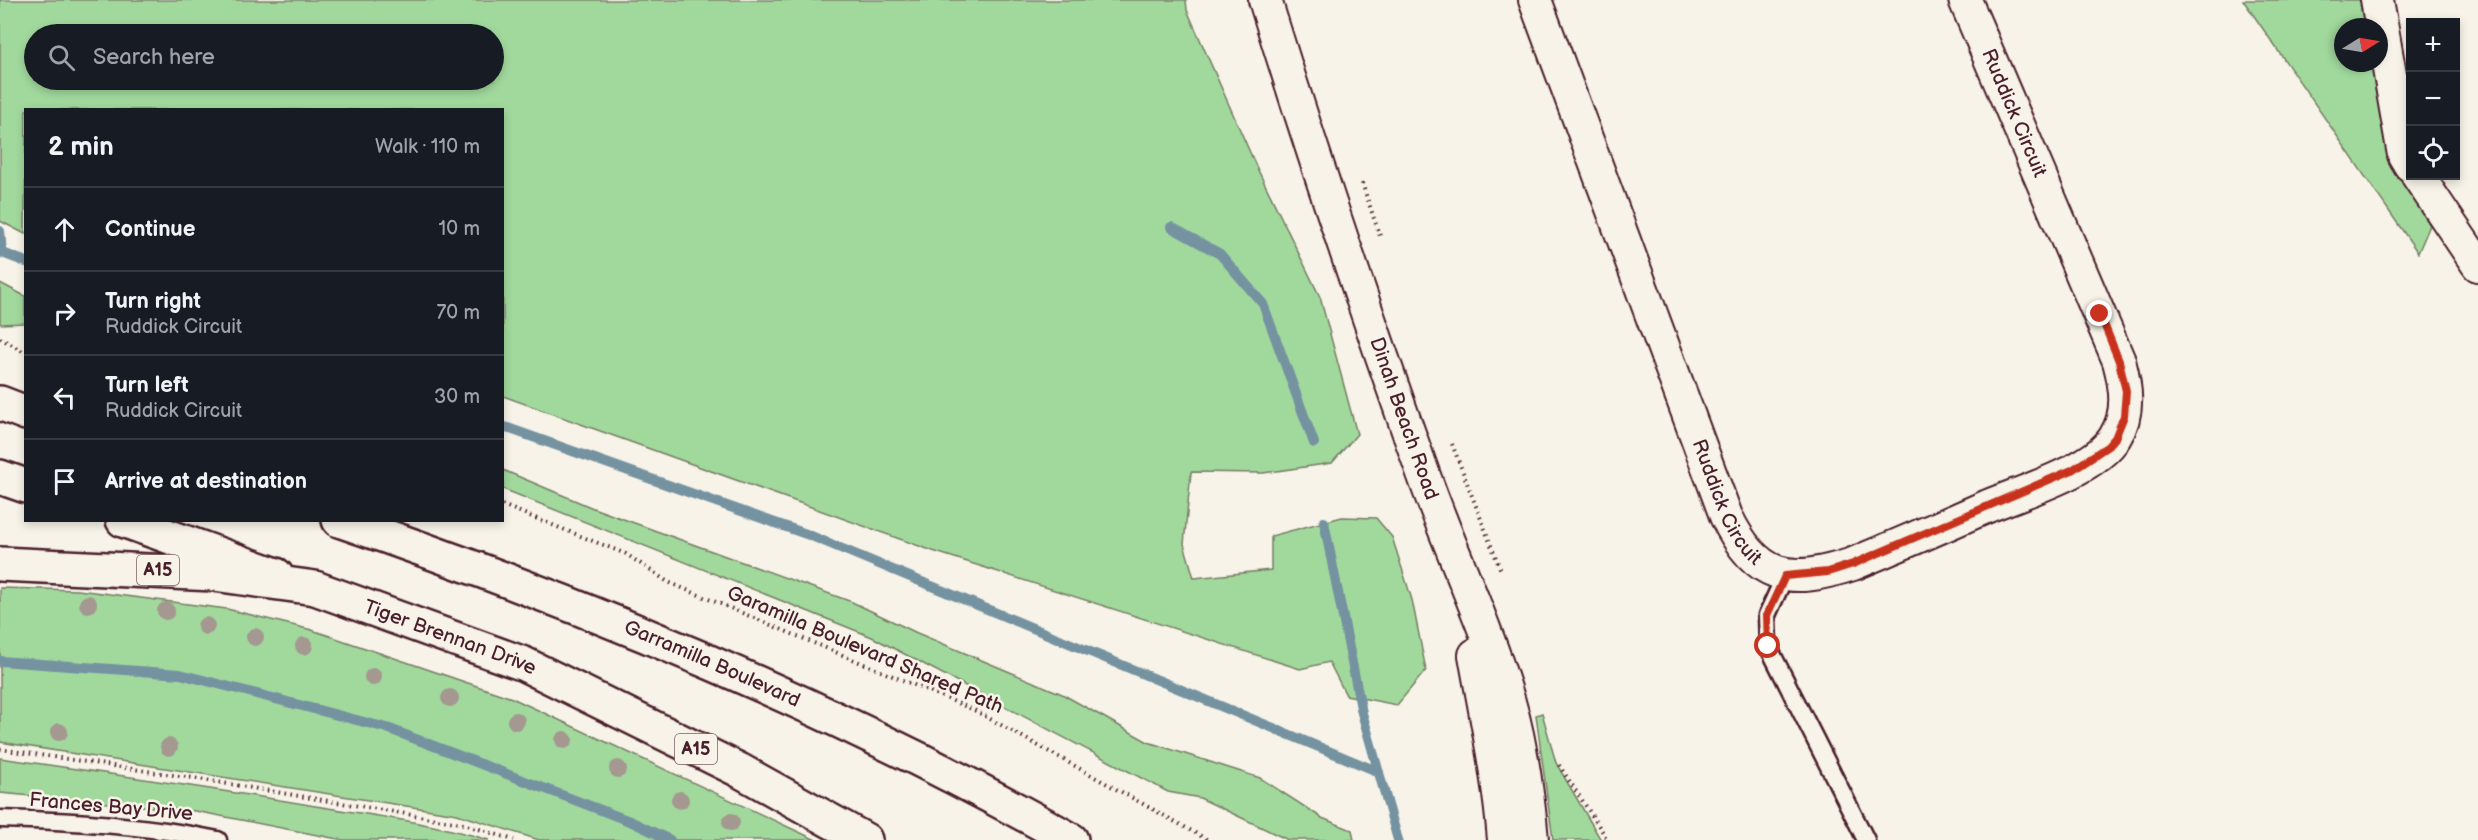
<!DOCTYPE html>
<html lang="en">
<head>
<meta charset="utf-8">
<style>
  body { margin:0; font-family:"Balsamiq Sans",sans-serif; background:#20242c; color:#f1f3f6 }
  .controls { position:absolute; right:18px; top:18px; display:grid; overflow:hidden; border-radius:0px; box-shadow:0 3px 9px #0003 }
  .controls button { width:54px; height:54px; display:grid; place-items:center; padding:0; border:0; border-bottom:2px solid #363941; background:#171b24; color:#f1f3f6; font:30px sans-serif }
  .compass { position:absolute; left:2334px; top:18px; width:54px; height:54px; border-radius:50%; background:#171b24; box-shadow:0 3px 9px #0003; rotate:79deg }
  .stop { position:absolute; width:18px; height:18px; margin:-14px; border:4px solid #c8321e; border-radius:50%; background:#fff }
  .stop.end { background:#c8321e; border-color:#fff; box-shadow:0 2px 6px #0008 }
  .list { margin:0; padding:0; list-style:none }
  h2 { display:flex; justify-content:space-between; align-items:center; height:78px; margin:0; padding:0 24px; font-size:26px }
  h2 small { font-size:20px; font-weight:400; color:#9ea1a6 }
  .list li { display:grid; grid-template-columns:39px 1fr auto; gap:18px; align-items:center; box-sizing:border-box; height:84px; padding:0 24px; border-top:2px solid #363941 }
  .list b { display:block; font-size:22px; white-space:nowrap }
  .list p { margin:0; font-size:20px; white-space:nowrap; color:#9ea1a6 }
  .list em { font-size:20px; font-style:normal; color:#9ea1a6 }
  .icon { flex:none; width:33px; height:33px; fill:none; stroke:currentColor; stroke-width:2; stroke-linecap:round; stroke-linejoin:round }
  .map { position:relative; flex:none; width:2478px; height:840px; overflow:hidden }
  .search { position:absolute; background:#171b24; box-shadow:0 3px 9px #0003; left:24px; top:24px; width:480px; height:66px; display:flex; align-items:center; gap:15px; box-sizing:border-box; padding:0 21px; border-radius:33px; color:#9ea1a6; font-size:22px }
  .panel { position:absolute; background:#171b24; box-shadow:0 3px 9px #0003; left:24px; top:108px; width:480px; height:414px; border-radius:0px }
  .map>svg:first-child { display:block }
  .green { fill:#a1d99d; stroke:#767c64; stroke-width:1.5; fill-rule:evenodd }
  .lines { fill:none; stroke-linecap:round; stroke-linejoin:round }
  .stream { stroke:#7592a1; stroke-width:10 }
  .service-casing { stroke:#4a1f2b; stroke-width:21 }
  .minor-casing { stroke:#4a1f2b; stroke-width:36 }
  .tertiary-casing { stroke:#4a1f2b; stroke-width:38 }
  .primary-casing { stroke:#4a1f2b; stroke-width:38 }
  .path { stroke:#4a1f2b; stroke-width:4; stroke-dasharray:1.5 4.5; stroke-linecap:butt }
  .service { stroke:#f7f3e8; stroke-width:16 }
  .minor { stroke:#f7f3e8; stroke-width:32 }
  .tertiary { stroke:#f7f3e8; stroke-width:33 }
  .primary { stroke:#f7f3e8; stroke-width:33 }
  .tree { fill:#a49890 }
  .route { stroke:#c8321e; stroke-width:8 }
  .labels { text-anchor:middle; dominant-baseline:central; stroke-width:5; stroke-linejoin:round; paint-order:stroke }
  .shield { fill:#f7f3e8; stroke:#7e5f64; stroke-width:1.5 }
  .shield-label { font-size:18px; font-weight:bold; fill:#4a1f2b }
  .street-label { font-size:20px; fill:#4a1f2b; stroke:#f7f3e8 }
</style>
</head>
<body>
<div class="map">
<svg width="2478" height="840" viewBox="0 0 2478 840">
  <rect width="100%" height="100%" fill="#f7f3e8"/>
  <filter id="ink" filterUnits="userSpaceOnUse"><feTurbulence type="fractalNoise" baseFrequency=".0167" numOctaves="2"/><feDisplacementMap in="SourceGraphic" scale="12" xChannelSelector="R" yChannelSelector="G"/><feConvolveMatrix kernelMatrix="1 2 1 2 8 2 1 2 1" color-interpolation-filters="sRGB"/></filter>
  <g filter="url(#ink)">
    <!-- green -->
    <path class="green" d="M0,0H1186L1187,10L1256,166L1320,297L1357,434L1332,463L1263,473L1191,472L1184,544L1194,578L1271,570V536L1342,517L1376,518L1392,537L1412,600L1426,670L1397,705L1346,695L1329,662L1300,669L933,551L503,396L502,110H26L25,234L0,221ZM494,34V80H34V34Z
      M2243,0H2362L2367,27H2343V63H2373L2415,200L2430,225L2418,253Z
      M0,283L25,296V323L0,324Z
      M503,470L593,508L852,602L917,633L1062,694L1148,742L1260,778L1322,818L1352,830L1354,840H1288L1200,798L1168,792L872,637L503,489Z
      M0,588L78,590L227,609L312,630L512,698L816,840H539L457,814L0,742Z
      M1542,713L1556,763L1601,840H1553L1536,715Z
      M0,758C105,773 210,788 315,806C373,815 432,823 489,840H343L195,811L0,793Z"/>
    <g class="lines">
      <!-- stream -->
      <path class="stream" d="M1171,227L1220,254L1263,304L1314,443
        M0,231L2,252
        M0,252L26,262
        M502,426L809,535L1379,772
        M1324,522L1362,713L1398,840
        M0,661L180,674L387,728L632,822L670,840"/>
      <!-- service casing -->
      <g class="service-casing">
        <path id="service" d="M1785,576L1767,615L1768,646L1866,840
          M0,819C72,821 147,825 218,840"/>
      </g>
      <!-- minor casing -->
      <g class="minor-casing">
        <g id="minor">
          <path id="s1" d="M1265,0C1314,159 1367,316 1423,473C1450,550 1486,623 1509,702C1522,747 1528,794 1532,840"/>
          <path id="s2" d="M1535,0L1726,516C1757,580 1789,585 1853,564C1899,545 1943,526 1988,506C2024,491 2095,470 2115,437C2130,413 2126,387 2119,361L1965,0"/>
          <path d="M2377,0L2404,155L2410,165"/>
          <path d="M2418,176L2478,265"/>
          <path d="M1475,655C1486,717 1499,777 1504,840"/>
        </g>
      </g>
      <!-- tertiary casing -->
      <g class="tertiary-casing">
        <path id="tertiary" d="M0,477L26,486
          M123,520L276,575"/>
      </g>
      <!-- primary casing -->
      <g class="primary-casing">
        <g id="primary">
          <path d="M0,403L26,413"/>
          <path id="s3" d="M339,520C591,606 838,709 1071,840"/>
          <path id="s4" d="M0,564L214,574L315,588L524,664L739,770L865,840"/>
        </g>
      </g>
      <!-- path -->
      <path class="path" d="M1362,183L1381,239
        M0,338L26,353
        M1452,444L1501,571
        M502,505L626,554L668,582L974,710L1208,840
        M0,749L193,778L460,823L514,840
        M1559,765L1608,840"/>
      <!-- service -->
      <use href="#service" class="service"/>
      <!-- minor -->
      <use href="#minor" class="minor"/>
      <!-- tertiary -->
      <use href="#tertiary" class="tertiary"/>
      <!-- primary -->
      <use href="#primary" class="primary"/>
    </g>
    <!-- trees -->
    <g class="tree">
      <circle cx="88" cy="604" r="9"/>
      <circle cx="166" cy="611" r="9"/>
      <circle cx="206" cy="626" r="9"/>
      <circle cx="255" cy="637" r="9"/>
      <circle cx="304" cy="646" r="9"/>
      <circle cx="373" cy="677" r="9"/>
      <circle cx="450" cy="698" r="9"/>
      <circle cx="516" cy="721" r="9"/>
      <circle cx="59" cy="732" r="9"/>
      <circle cx="564" cy="740" r="9"/>
      <circle cx="169" cy="747" r="9"/>
      <circle cx="618" cy="769" r="9"/>
      <circle cx="680" cy="800" r="9"/>
      <circle cx="731" cy="822" r="9"/>
    </g>
  </g>
  <g class="lines" filter="url(#ink)">
    <!-- route -->
    <path class="route" d="M1768,646L1767,615L1785,576L1828,572L1853,564L2072,470L2108,446L2115,438L2124,416L2126,391L2119,361L2100,314"/>
  </g>
  <g class="labels">
    <!-- shield labels -->
    <g class="shield">
      <rect x="137" y="555" width="42" height="30" rx="4.5"/>
      <rect x="675" y="734" width="42" height="30" rx="4.5"/>
    </g>
    <g class="shield-label">
      <text x="158" y="570">A15</text>
      <text x="696" y="749">A15</text>
    </g>
    <!-- street labels -->
    <g class="street-label">
      <text transform="translate(2014 113) rotate(67)">Ruddick Circuit</text>
      <text stroke="none"><textPath href="#s1" startOffset="441">Dinah Beach Road</textPath></text>
      <text stroke="none"><textPath href="#s2" startOffset="538">Ruddick Circuit</textPath></text>
      <text stroke="none"><textPath href="#s4" startOffset="460">Tiger Brennan Drive</textPath></text>
      <text transform="translate(865 650) rotate(23)">Garamilla Boulevard Shared Path</text>
      <text stroke="none"><textPath href="#s3" startOffset="400">Garramilla Boulevard</textPath></text>
      <text transform="translate(111 807) rotate(5)">Frances Bay Drive</text>
    </g>
  </g>
</svg>
<div class="controls">
<button>+</button>
<button>−</button>
<button><svg class="icon" aria-label="locate" viewBox="0 0 24 24"><circle cx="12" cy="12" r="6"/><path d="M12 2v4M12 18v4M2 12h4M18 12h4"/></svg></button>
</div>
<svg class="compass" viewBox="-18 -18 36 36"><path d="M0-13l5 13h-10z" fill="#e53935"/><path d="M0 13l5-13h-10z" fill="#9ea1a6"/></svg>
<div class="stop" style="left:1768px;top:646px"></div>
<div class="stop end" style="left:2100px;top:314px"></div>
<div class="search"><svg class="icon" aria-label="search" viewBox="0 0 24 24"><circle cx="10" cy="10" r="6"/><path d="M15 15l6 6"/></svg>Search here</div>
<section class="panel">
<h2>2 min<small>Walk · 110 m</small></h2>
<ul class="list">
<li><svg class="icon" aria-label="ahead" viewBox="0 0 24 24"><path d="M12 20V5M6 11l6-6 6 6"/></svg><div><b>Continue</b></div><em>10 m</em></li>
<li><svg class="icon" aria-label="right" viewBox="0 0 24 24"><path d="M7 20v-9h11M14 6l5 5-5 5"/></svg><div><b>Turn right</b><p>Ruddick Circuit</p></div><em>70 m</em></li>
<li><svg class="icon" aria-label="left" viewBox="0 0 24 24"><path d="M17 20v-9H6M10 6l-5 5 5 5"/></svg><div><b>Turn left</b><p>Ruddick Circuit</p></div><em>30 m</em></li>
<li><svg class="icon" aria-label="arrive" viewBox="0 0 24 24"><path d="M6 21V4h12l-3 4 3 4H6"/></svg><div><b>Arrive at destination</b></div></li>
</ul>
</section>
</div>
</body>
</html>
